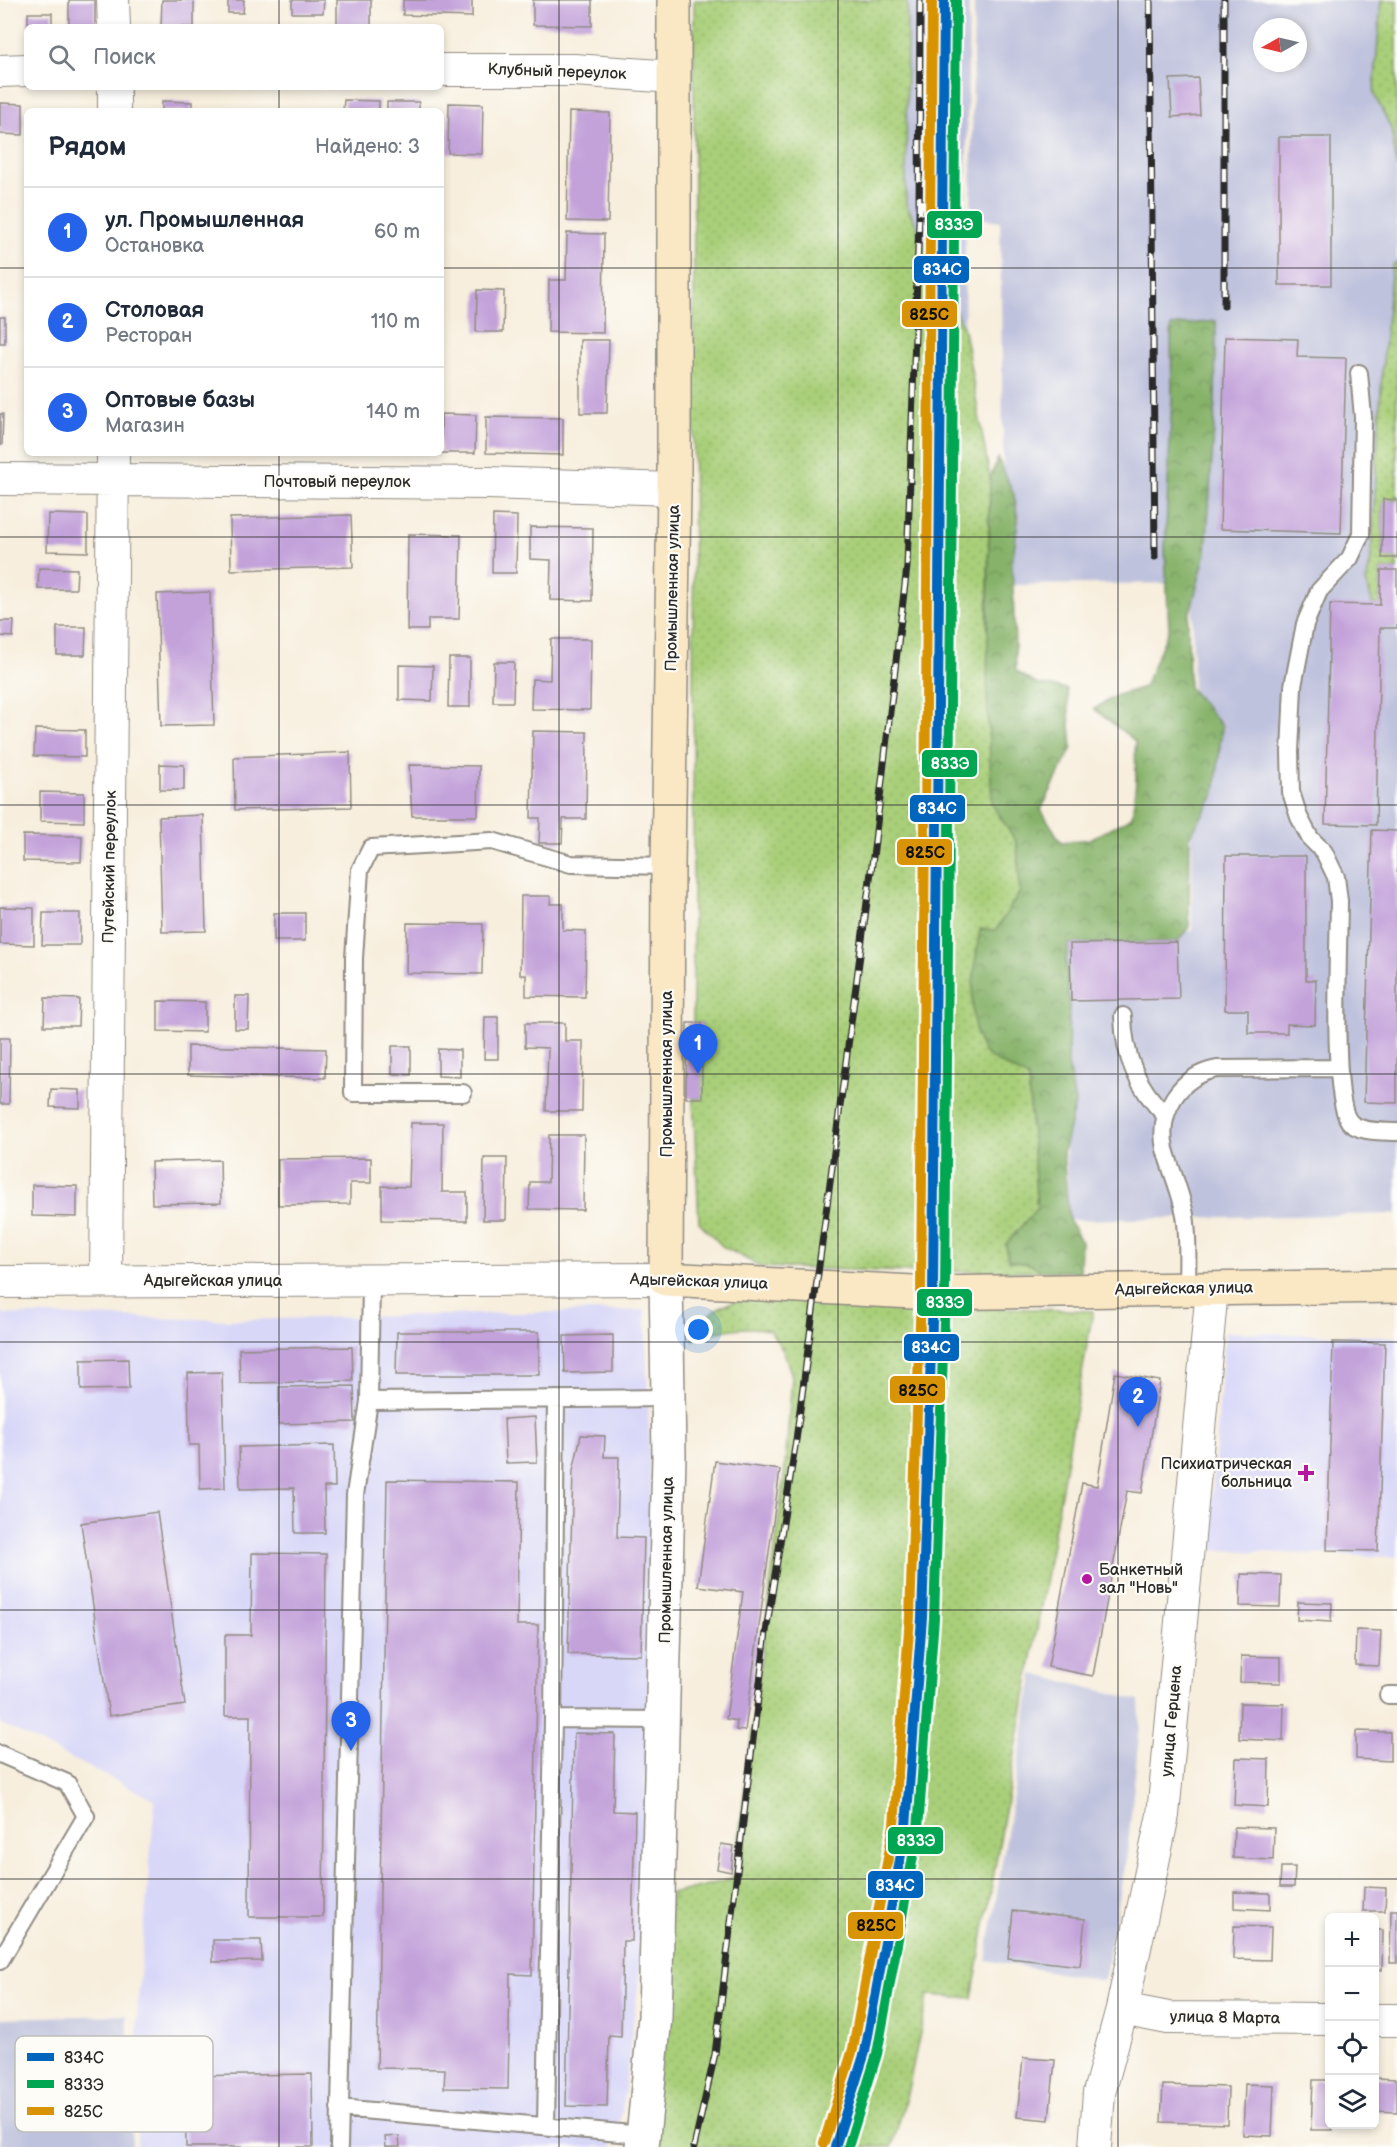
<!DOCTYPE html>
<html lang="ru">
<head>
<meta charset="utf-8">
<style>
  body { margin:0; font-family:"Balsamiq Sans",sans-serif; background:#f6f6f7; color:#1f2937 }
  .controls { position:absolute; right:18px; bottom:18px; display:grid; overflow:hidden; border-radius:9px; box-shadow:0 3px 9px #0003 }
  .controls button { width:54px; height:54px; display:grid; place-items:center; padding:0; border:0; border-bottom:2px solid #e0e1e3; background:#fff; color:#1f2937; font:30px sans-serif }
  .compass { position:absolute; left:1253px; top:18px; width:54px; height:54px; border-radius:50%; background:#fff; box-shadow:0 3px 9px #0003; rotate:262deg }
  .you { position:absolute; left:699px; top:1330px; width:21px; height:21px; margin:-15px; border:4px solid #fff; border-radius:50%; background:#1a73e8; box-shadow:0 0 0 9px #1a73e833 }
  .badge { display:grid; place-items:center; width:39px; height:39px; border-radius:50%; background:#2563eb; color:#fff; font-size:20px; font-weight:700 }
  .pin { position:absolute; translate:-50% -50px; filter:drop-shadow(0 2px 3px #0008) }
  .pin::after { content:''; position:absolute; top:32px; width:21px; height:18px; background:inherit; clip-path:polygon(0 0,100% 0,50% 100%) }
  .list { margin:0; padding:0; list-style:none }
  h2 { display:flex; justify-content:space-between; align-items:center; height:78px; margin:0; padding:0 24px; font-size:26px }
  h2 small { font-size:20px; font-weight:400; color:#747a83 }
  .list li { display:grid; grid-template-columns:39px 1fr auto; gap:18px; align-items:center; box-sizing:border-box; height:90px; padding:0 24px; border-top:2px solid #e0e1e3 }
  .list b { display:block; font-size:22px; white-space:nowrap }
  .list p { margin:0; font-size:20px; white-space:nowrap; color:#747a83 }
  .list em { font-size:20px; font-style:normal; color:#747a83 }
  .icon { flex:none; width:33px; height:33px; fill:none; stroke:currentColor; stroke-width:2; stroke-linecap:round; stroke-linejoin:round }
  .map { position:relative; flex:none; width:1397px; height:2147px; overflow:hidden }
  .search { position:absolute; background:#fff; box-shadow:0 3px 9px #0003; left:24px; top:24px; width:420px; height:66px; display:flex; align-items:center; gap:15px; box-sizing:border-box; padding:0 21px; border-radius:9px; color:#747a83; font-size:22px }
  .panel { position:absolute; background:#fff; box-shadow:0 3px 9px #0003; left:24px; top:108px; width:420px; height:348px; border-radius:9px }
  .map>svg:first-child { display:block }
  .built { fill:#d8d7f8 }
  .industrial { fill:#bfc2dd; fill-rule:evenodd }
  .grass { fill:url(#grass-dots); stroke:#6a7d52; stroke-width:1.5 }
  .forest { fill:url(#forest-crowns); stroke:#586e4a; stroke-width:1.5 }
  .building { fill:#c3a2da }
  .lines { fill:none; stroke-linecap:round; stroke-linejoin:round }
  .service-casing { stroke:#918c84; stroke-width:20 }
  .minor-casing { stroke:#918c84; stroke-width:34 }
  .tertiary-casing { stroke:#918c84; stroke-width:36 }
  .secondary-casing { stroke:#918c84; stroke-width:36 }
  .service { stroke:#fff; stroke-width:16 }
  .minor { stroke:#fff; stroke-width:32 }
  .tertiary { stroke:#fff; stroke-width:33 }
  .secondary { stroke:#fae7c3; stroke-width:33 }
  .rail-casing { stroke:#2b2b2b; stroke-width:7 }
  .rail { stroke:#fdfcf7; stroke-width:4.5; stroke-dasharray:14; stroke-linecap:butt }
  .rail-1-casing { stroke:#fdfcf7; stroke-width:15 }
  .rail-2-casing { stroke:#fdfcf7; stroke-width:15 }
  .rail-3-casing { stroke:#fdfcf7; stroke-width:15 }
  .rail-1 { stroke:#0065bd; stroke-width:10 }
  .rail-2 { stroke:#00a651; stroke-width:10 }
  .rail-3 { stroke:#d89406; stroke-width:10 }
  .grid { fill:none; stroke:#2b2b2b; stroke-width:1.5; stroke-opacity:0.55 }
  .poi-dot { fill:#b5179e; stroke:#fdfcf7; stroke-width:2 }
  .labels { text-anchor:middle; dominant-baseline:central; stroke-width:4.5; stroke-linejoin:round; paint-order:stroke }
  .street-label { font-size:16px; fill:#2b2b2b; stroke:#fdfcf7 }
  .poi-label { font-size:16px; fill:#2b2b2b; stroke:#fdfcf7; text-anchor:end }
  .key { fill:#fdfcf7; stroke:#bebdba; stroke-width:1.5 }
  .key-label { font-size:16px; fill:#2b2b2b }
  .line-badge { stroke:#fdfcf7; stroke-width:2 }
  .badge-label { font-size:16px; text-anchor:middle; font-weight:bold; fill:#fff }
  .pale-badge-label { font-size:16px; text-anchor:middle; font-weight:bold; fill:#111 }
</style>
</head>
<body>
<div class="map">
<svg width="1397" height="2147" viewBox="0 0 1397 2147">
  <defs>
    <pattern id="grass-dots" width="8" height="8" patternUnits="userSpaceOnUse" patternTransform="scale(1.5)"><rect width="8" height="8" fill="#a9cf79"/><path d="M2 2h.1M6 6h.1" fill="none" stroke="#92b269" stroke-width="1.8" stroke-linecap="round"/></pattern>
    <pattern id="forest-crowns" width="20" height="18" patternUnits="userSpaceOnUse" patternTransform="scale(1.5)"><rect width="20" height="18" fill="#86b269"/><path d="M2 6a3 3 0 1 1 6 0M12 15a3 3 0 1 1 6 0" fill="none" stroke="#6e9157"/></pattern>
  </defs>
  <rect width="100%" height="100%" fill="#fdfcf7"/>
  <filter id="ink" filterUnits="userSpaceOnUse"><feTurbulence type="fractalNoise" baseFrequency=".0167" numOctaves="2"/><feDisplacementMap in="SourceGraphic" scale="12" xChannelSelector="R" yChannelSelector="G"/><feConvolveMatrix kernelMatrix="1 2 1 2 8 2 1 2 1" color-interpolation-filters="sRGB"/></filter>
  <filter id="wash" filterUnits="userSpaceOnUse"><feTurbulence type="fractalNoise" baseFrequency=".008" numOctaves="4" result="noise"/><feDisplacementMap in="SourceGraphic" scale="24" xChannelSelector="R" yChannelSelector="G"/><feGaussianBlur stdDeviation="1.35" result="paint"/><feColorMatrix in="noise" values="0 0 0 0 0 0 0 0 0 0 0 0 0 0 0 0 0 1.4 0 .05"/><feComposite in="paint" operator="in"/></filter>
  <g filter="url(#wash)">
    <rect width="100%" height="100%" fill="#f7eedd"/>
    <!-- built -->
    <path class="built" d="M645,1310L652,1536L641,1962L622,2112L612,2147H137V2010L155,1800L0,1723V1314L233,1320Z
      M1225,1332L1397,1337V1557L1208,1550Z"/>
    <!-- industrial -->
    <path class="industrial" d="M907,0H969L964,330L906,203Z
      M974,0H1397V1214L1069,1220L1056,930L1192,931L1193,583L1005,585L1000,221L971,217ZM1262,27H1298V63H1262Z
      M1033,1674L1139,1700L1140,1725L1127,1855L1104,1981L986,1960Z
      M127,2015L132,2147H0V2018Z"/>
    <!-- grass -->
    <path class="grass" d="M694,0H907L906,203L964,330L990,478L987,623L1017,843L1020,892L996,931L980,930L985,1053L1028,1077L1037,1208L1006,1244L1008,1260L1033,1265L1041,1271L912,1272L761,1267L722,1246L699,1222L693,1098H701L702,1023H693Z
      M1381,0H1397V168L1391,128L1374,94Z
      M1397,262V500H1383L1382,557L1397,558V570H1381L1380,605H1373L1366,582L1371,559L1382,372L1392,265Z
      M751,1299L1093,1311L972,1998L928,1995L907,2094L892,2147H650L671,1894L728,1880L734,1875L785,1469L792,1376L784,1352L770,1330C741,1325 720,1330 693,1340C708,1310 718,1303 751,1299Z"/>
    <!-- forest -->
    <path class="forest" d="M1216,321L1215,411L1206,553L1188,620L1189,687L1222,726L1215,794L1190,836L1189,927L1177,942L1069,944L1066,959L1069,1003L1068,1064L1075,1103L1063,1153L1069,1220L1081,1241L1080,1272L1041,1271L1033,1265L1008,1260L1006,1244L1037,1208L1028,1078C1018,1072 990,1060 984,1052C964,1020 975,964 980,929L996,930L1020,892L1017,843L992,804L987,695L990,478L998,458L1014,495L1018,520L1012,564L1016,671L1036,684L1067,689L1072,748L1041,810L1061,842L1090,839L1132,817L1136,781L1135,741L1094,709L1117,695L1144,687L1169,629L1165,550L1172,396L1171,326Z"/>
    <g id="blocks">
      <!-- building -->
      <path class="building" d="M69,0H95V27H69Z
        M162,0H194V27H161Z
        M228,0H244L243,13H228Z
        M292,0H324L323,13H292Z
        M337,0H371V27H337Z
        M403,0H472V17L403,15Z
        M533,0H592V26L533,25Z
        M28,13H52V27H28Z
        M1198,78L1200,115L1172,117L1170,79Z
        M344,100L379,101V111H343Z
        M162,101L192,102V111H162Z
        M387,102H419V111H387Z
        M0,103L23,104V135L0,134Z
        M449,103L483,104L482,154L448,153Z
        M569,112L610,113L608,222L567,221Z
        M1279,137H1331V285H1279Z
        M567,233L604,234L603,333L548,332L549,280H566Z
        M477,290L504,291L503,332H476Z
        M0,317H5V343H0Z
        M1225,337L1298,339L1297,357L1346,358L1341,533L1220,529Z
        M580,340H609L607,413H580Z
        M0,414H3L2,445H0Z
        M441,414L476,415L475,453H441Z
        M486,417L563,418V455L486,453Z
        M1383,499L1397,500V558H1382Z
        M48,514L88,515V552L47,551Z
        M351,515L353,567L231,570L230,518Z
        M493,515L517,516L516,573H492Z
        M530,527L593,528L592,601L550,600L551,560L530,559Z
        M408,534L461,535L459,619H428V630H407Z
        M39,568L77,569L76,589H38Z
        M1381,570H1397V628H1380L1376,825L1325,824L1330,604L1380,605Z
        M210,592L214,725L161,726L157,594Z
        M0,621H14L13,637L0,636Z
        M57,627H86L85,655H57Z
        M551,639H591L590,710L531,709L532,679L550,680Z
        M449,658H470V707H448Z
        M494,662H514L513,702H493Z
        M399,665L433,666L432,701L399,700Z
        M35,729L85,730V757L34,756Z
        M533,731L587,732L586,819H563L562,843H539L540,818H531Z
        M350,752L351,807L235,810L234,757Z
        M160,764L184,765V790H160Z
        M409,765L479,766L478,816H412Z
        M40,792L84,793V822L40,821Z
        M203,815L206,931L162,932L159,817Z
        M1372,830L1397,831V1103L1364,1102Z
        M23,835L82,836L81,862L23,861Z
        M1226,856H1306V980H1316L1315,1025L1287,1024V1033H1248V1010H1225Z
        M521,896H551L550,904H563V930L586,931L585,997L526,996V975H520Z
        M0,907L34,908V945L0,944Z
        M43,913H80V945H42Z
        M274,913H305V941H274Z
        M407,923L483,924L482,974L406,973Z
        M1177,942L1179,999L1071,1001L1070,944Z
        M235,996H249L248,1029H235Z
        M45,998L79,999L78,1026H44Z
        M158,1001L205,1002V1032L158,1031Z
        M485,1017H498V1059H484Z
        M525,1023H565V1041H583L582,1111H546L548,1048L525,1047Z
        M687,1023H702V1098H686Z
        M0,1038H10L9,1104H0Z
        M188,1046L326,1049L325,1078L188,1075Z
        M392,1046H411V1075L392,1074Z
        M438,1049L460,1050V1077L438,1076Z
        M51,1089L80,1090V1108L50,1107Z
        M411,1123H443L442,1192H467V1221L382,1220V1186L409,1187Z
        M549,1135H584L583,1210L529,1209L530,1182H548Z
        M371,1158V1183H350V1204L278,1205V1159Z
        M484,1158H507L506,1220H483Z
        M220,1160L221,1203L152,1204L151,1162Z
        M32,1185L77,1186V1217L32,1216Z
        M397,1332H539V1375H396Z
        M613,1335V1372L565,1373L564,1336Z
        M1333,1342L1385,1343L1378,1551L1327,1550Z
        M352,1347L353,1381L240,1383L239,1349Z
        M128,1359L129,1389L81,1390V1360Z
        M222,1372L225,1488L200,1489L199,1445H189L188,1373Z
        M1115,1373L1160,1381L1142,1493L1127,1491L1093,1676L1048,1667L1082,1483L1097,1486Z
        M354,1386L355,1422L279,1424V1387Z
        M535,1417L537,1462L506,1463L504,1419Z
        M581,1435L605,1436L604,1457H619L617,1537L644,1538L641,1655L568,1654L573,1471Z
        M334,1445L335,1487H324L325,1533H295L294,1488L240,1489L239,1447Z
        M715,1461L780,1470L745,1731L736,1730L737,1721L726,1719L743,1592L698,1586Z
        M387,1480L519,1482L517,1625H538L532,1975L510,1974L508,2089L444,2088L445,2069L377,2068Z
        M157,1512L185,1705L109,1716L81,1523Z
        M252,1553L326,1554L323,1917H249L250,1716H225V1635H251Z
        M1241,1574L1281,1575L1280,1607L1240,1606Z
        M1298,1602L1332,1603L1331,1622L1297,1620Z
        M1356,1630L1381,1631L1379,1666L1355,1665Z
        M1241,1656L1281,1657V1683L1240,1682Z
        M1240,1703L1284,1704L1283,1741L1239,1739Z
        M1356,1731L1390,1732V1761L1356,1759Z
        M574,1733L615,1734L613,1811L635,1812L632,1941H623L621,2037L609,2036L607,2107L566,2106Z
        M1236,1758L1269,1759L1268,1807L1234,1805Z
        M1234,1827L1274,1828L1273,1860L1233,1858Z
        M721,1844L734,1846L731,1872L717,1869Z
        M1281,1867H1295L1294,1887H1280Z
        M1364,1887L1386,1888L1385,1911H1363Z
        M1234,1892L1270,1893V1910L1234,1908Z
        M1391,1910H1397V1963H1390Z
        M1013,1911L1085,1919L1080,1966L1008,1958Z
        M1234,1926L1271,1927L1270,1960L1233,1959Z
        M1374,1930H1383L1382,1970L1374,1969Z
        M213,1940H261L262,1961L213,1962Z
        M1023,2058L1055,2060L1049,2120L1017,2117Z
        M312,2074L313,2147H186L185,2076Z
        M1374,2078L1397,2079V2112L1374,2111Z
        M1313,2080H1329V2124H1333V2130H1311Z
        M1245,2084L1274,2085L1272,2136L1243,2135Z
        M1163,2085L1228,2087L1227,2124L1161,2122Z
        M399,2136L400,2147H386L385,2137Z"/>
    </g>
  </g>
  <g filter="url(#ink)">
    <use href="#blocks" fill-opacity="0" stroke="#918c84" stroke-width="1.5"/>
    <g class="lines">
      <!-- service casing -->
      <g class="service-casing">
        <path id="service" d="M1359,373L1363,417L1361,534L1350,558L1319,591L1305,624L1293,686L1290,752L1291,792L1299,817L1310,838L1324,852L1336,877L1339,901C1339,939 1331,1098 1349,1121C1358,1133 1383,1131 1397,1132
          M1123,1016C1124,1057 1137,1087 1166,1116
          M463,1093H353L354,958L360,870L371,848L492,841L571,864L668,866
          M1187,1289C1187,1265 1189,1239 1185,1215C1181,1192 1171,1171 1165,1149C1157,1111 1180,1076 1217,1069L1338,1068
          M369,1401L371,1282
          M1388,1695H1397
          M553,1719L556,1399
          M0,1754L67,1783L86,1816L0,1961
          M339,2108L643,2135
          M546,2126L553,1719L662,1720
          M339,2147L355,1495L369,1401L668,1398"/>
      </g>
      <!-- minor casing -->
      <g class="minor-casing">
        <path id="minor" d="M113,0L114,27
          M441,70H574L674,77
          M0,71L27,70
          M114,111V87
          M0,479L489,483L674,489
          M106,1280L113,453
          M0,1282L666,1279
          M1122,2009L1168,2018L1330,2019
          M1374,2020H1397
          M1095,2147L1099,2093L1122,2009L1163,1815L1212,1289"/>
      </g>
      <!-- tertiary casing -->
      <g class="tertiary-casing">
        <path id="tertiary" d="M642,2147L655,2017L669,1455L666,1279"/>
      </g>
      <!-- secondary casing -->
      <g class="secondary-casing">
        <path id="secondary" d="M674,0V489L668,866L666,1279L933,1293L1397,1286"/>
      </g>
      <!-- service -->
      <use href="#service" class="service"/>
      <!-- minor -->
      <use href="#minor" class="minor"/>
      <!-- tertiary -->
      <use href="#tertiary" class="tertiary"/>
      <!-- secondary -->
      <use href="#secondary" class="secondary"/>
      <!-- rail casing -->
      <g class="rail-casing">
        <path id="rail" d="M920,0L919,219L943,55
          M1150,0L1155,557
          M1224,0V306
          M694,2147L715,2054L766,1632L796,1440L874,849L907,567L919,219"/>
      </g>
      <!-- rail -->
      <use href="#rail" class="rail"/>
      <!-- rail-1 casing -->
      <g class="rail-1-casing">
        <path id="rail-1" d="M835,2147L865,2052L906,1827L922,1618L933,1293L944,0"/>
      </g>
      <!-- rail-2 casing -->
      <g class="rail-2-casing">
        <path id="rail-2" d="M848,2147L877,2054L918,1829L934,1618L945,1293L956,0"/>
      </g>
      <!-- rail-3 casing -->
      <g class="rail-3-casing">
        <path id="rail-3" d="M824,2143L853,2049L894,1825L910,1617L921,1293L932,0"/>
      </g>
      <!-- rail-1 -->
      <use href="#rail-1" class="rail-1"/>
      <!-- rail-2 -->
      <use href="#rail-2" class="rail-2"/>
      <!-- rail-3 -->
      <use href="#rail-3" class="rail-3"/>
    </g>
  </g>
  <!-- grid -->
  <path class="grid" d="M279,0V27M559,0V2147M838,0V2147M1118,0V2147M279,87V111M0,268H27M441,268H1397M279,453V2147M0,537H1397M0,805H1397M0,1074H1397M0,1342H1397M0,1610H1397M0,1879H1397"/>
  <!-- markers -->
  <g class="poi-dot">
    <path d="M1303 1464h6v6h6v6h-6v6h-6v-6h-6v-6h6z"/>
    <circle cx="1087" cy="1579" r="6"/>
  </g>
  <g class="labels">
    <!-- street labels -->
    <g class="street-label">
      <text transform="translate(557 72) rotate(2)">Клубный переулок</text>
      <text x="337" y="482">Почтовый переулок</text>
      <text transform="translate(673 588) rotate(-89)">Промышленная улица</text>
      <text transform="translate(110 867) rotate(-89)">Путейский переулок</text>
      <text transform="translate(667 1074) rotate(-90)">Промышленная улица</text>
      <text x="213" y="1281">Адыгейская улица</text>
      <text transform="translate(699 1282) rotate(2)">Адыгейская улица</text>
      <text transform="translate(1184 1289) rotate(-1)">Адыгейская улица</text>
      <text transform="translate(667 1560) rotate(-89)">Промышленная улица</text>
      <text transform="translate(1172 1721) rotate(-85)">улица Герцена</text>
      <text transform="translate(1225 2018) rotate(1)">улица 8 Марта</text>
    </g>
    <!-- poi labels -->
    <g class="poi-label">
      <text x="1292" y="1464">Психиатрическая<tspan x="1292" dy="18">больница</tspan></text>
      <text x="1099" y="1570" text-anchor="start">Банкетный<tspan x="1099" dy="18">зал "Новь"</tspan></text>
    </g>
  </g>
  <!-- legend -->
  <rect x="15" y="2036" width="198" height="96" rx="9" class="key"/>
  <rect x="27" y="2053" width="27" height="8" fill="#0065bd"/>
  <rect x="27" y="2080" width="27" height="8" fill="#00a651"/>
  <rect x="27" y="2107" width="27" height="8" fill="#d89406"/>
  <g class="key-label">
    <text x="64" y="2063">834С</text>
    <text x="64" y="2090">833Э</text>
    <text x="64" y="2117">825С</text>
  </g>
  <g class="line-badge">
    <rect x="926" y="210" width="57" height="29" rx="6" fill="#00a651"/>
    <rect x="913" y="255" width="57" height="29" rx="6" fill="#0065bd"/>
    <rect x="901" y="300" width="57" height="28" rx="6" fill="#d89406"/>
    <rect x="921" y="749" width="57" height="29" rx="6" fill="#00a651"/>
    <rect x="909" y="794" width="57" height="29" rx="6" fill="#0065bd"/>
    <rect x="896" y="838" width="57" height="28" rx="6" fill="#d89406"/>
    <rect x="916" y="1288" width="57" height="29" rx="6" fill="#00a651"/>
    <rect x="903" y="1333" width="57" height="29" rx="6" fill="#0065bd"/>
    <rect x="889" y="1375" width="57" height="29" rx="6" fill="#d89406"/>
    <rect x="887" y="1826" width="57" height="29" rx="6" fill="#00a651"/>
    <rect x="867" y="1870" width="57" height="29" rx="6" fill="#0065bd"/>
    <rect x="847" y="1911" width="57" height="29" rx="6" fill="#d89406"/>
  </g>
  <g class="badge-label">
    <text x="954" y="230">833Э</text>
    <text x="942" y="275">834С</text>
    <text x="950" y="769">833Э</text>
    <text x="937" y="814">834С</text>
    <text x="945" y="1308">833Э</text>
    <text x="931" y="1353">834С</text>
    <text x="916" y="1846">833Э</text>
    <text x="895" y="1891">834С</text>
  </g>
  <g class="pale-badge-label">
    <text x="929" y="320">825С</text>
    <text x="925" y="858">825С</text>
    <text x="918" y="1396">825С</text>
    <text x="876" y="1931">825С</text>
  </g>
</svg>
<div class="controls">
<button>+</button>
<button>−</button>
<button><svg class="icon" aria-label="locate" viewBox="0 0 24 24"><circle cx="12" cy="12" r="6"/><path d="M12 2v4M12 18v4M2 12h4M18 12h4"/></svg></button>
<button><svg class="icon" aria-label="layers" viewBox="0 0 24 24"><path d="M12 4l9 5-9 5-9-5zM3 14l9 5 9-5"/></svg></button>
</div>
<svg class="compass" viewBox="-18 -18 36 36"><path d="M0-13l5 13h-10z" fill="#e53935"/><path d="M0 13l5-13h-10z" fill="#747a83"/></svg>
<div class="you"></div>
<div class="pin badge" style="left:698px;top:1074px">1</div>
<div class="pin badge" style="left:1138px;top:1427px">2</div>
<div class="pin badge" style="left:351px;top:1751px">3</div>
<div class="search"><svg class="icon" aria-label="search" viewBox="0 0 24 24"><circle cx="10" cy="10" r="6"/><path d="M15 15l6 6"/></svg>Поиск</div>
<section class="panel">
<h2>Рядом<small>Найдено: 3</small></h2>
<ul class="list">
<li><span class="badge">1</span><div><b>ул. Промышленная</b><p>Остановка</p></div><em>60 m</em></li>
<li><span class="badge">2</span><div><b>Столовая</b><p>Ресторан</p></div><em>110 m</em></li>
<li><span class="badge">3</span><div><b>Оптовые базы</b><p>Магазин</p></div><em>140 m</em></li>
</ul>
</section>
</div>
</body>
</html>
